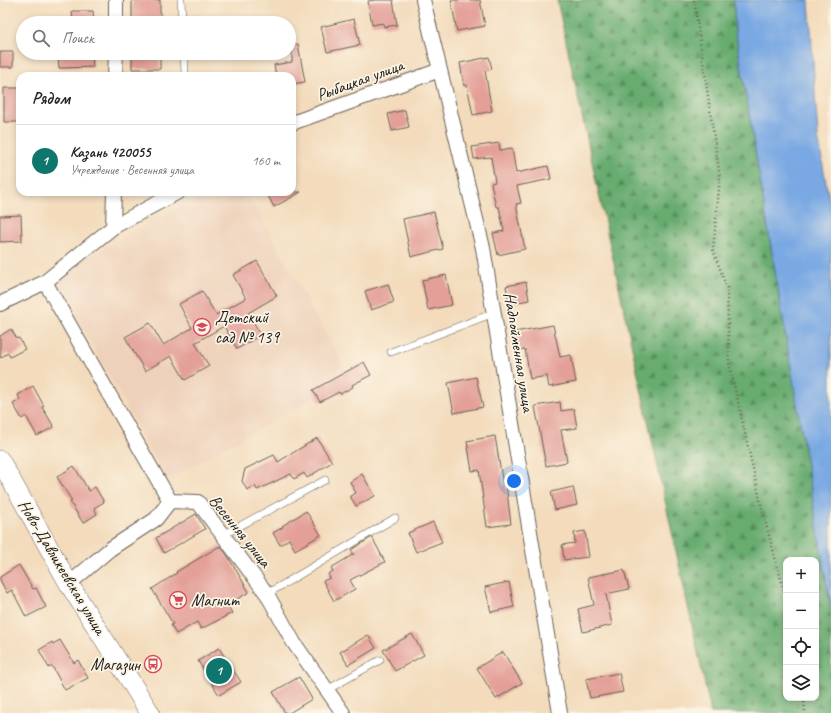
<!DOCTYPE html>
<html lang="ru">
<head>
<meta charset="utf-8">
<style>
  body { margin:0; font-family:Caveat,sans-serif; background:#f6f6f6; color:#202124 }
  .controls { position:absolute; right:12px; bottom:12px; display:grid; overflow:hidden; border-radius:8px; box-shadow:0 2px 6px #0003 }
  .controls button { width:36px; height:36px; display:grid; place-items:center; padding:0; border:0; border-bottom:1px solid #e0e0e0; background:#fff; color:#202124; font:20px sans-serif }
  .you { position:absolute; left:514px; top:481px; width:14px; height:14px; margin:-10px; border:3px solid #fff; border-radius:50%; background:#1a73e8; box-shadow:0 0 0 6px #1a73e833 }
  .badge { display:grid; place-items:center; width:26px; height:26px; border-radius:50%; background:#0f766e; color:#fff; font-size:13px; font-weight:700 }
  .pin { position:absolute; translate:-50% -50%; border:2px solid #fff; box-shadow:0 1px 4px #0006 }
  .list { margin:0; padding:0; list-style:none }
  h2 { display:flex; justify-content:space-between; align-items:center; height:52px; margin:0; padding:0 16px; font-size:17px }
  h2 small { font-size:13px; font-weight:400; color:#757577 }
  .list li { display:grid; grid-template-columns:26px 1fr auto; gap:12px; align-items:center; box-sizing:border-box; height:72px; padding:0 16px; border-top:1px solid #e0e0e0 }
  .list b { display:block; font-size:15px; white-space:nowrap }
  .list p { margin:0; font-size:13px; white-space:nowrap; color:#757577 }
  .list em { font-size:13px; font-style:normal; color:#757577 }
  .icon { flex:none; width:22px; height:22px; fill:none; stroke:currentColor; stroke-width:2; stroke-linecap:round; stroke-linejoin:round }
  .map { position:relative; flex:none; width:831px; height:713px; overflow:hidden }
  .search { position:absolute; background:#fff; box-shadow:0 2px 6px #0003; left:16px; top:16px; width:280px; height:44px; display:flex; align-items:center; gap:10px; box-sizing:border-box; padding:0 14px; border-radius:22px; color:#757577; font-size:15px }
  .panel { position:absolute; background:#fff; box-shadow:0 2px 6px #0003; left:16px; top:72px; width:280px; height:124px; border-radius:12px }
  .map>svg:first-child { display:block }
  .built { fill:#eed1ba }
  .forest { fill:url(#forest-firs); stroke:#426446; fill-rule:evenodd }
  .water { fill:#79a8e3; stroke:#4a6280 }
  .building { fill:#e39f98 }
  .lines { fill:none; stroke-linecap:round; stroke-linejoin:round }
  .lane-casing { stroke:#675f54; stroke-width:8 }
  .street-casing { stroke:#675f54; stroke-width:16 }
  .secondary-casing { stroke:#675f54; stroke-width:20 }
  .path { stroke:#675f54; stroke-width:2.5; stroke-dasharray:1 3; stroke-linecap:butt }
  .lane { stroke:#fff; stroke-width:7 }
  .street { stroke:#fff; stroke-width:14 }
  .secondary { stroke:#fff; stroke-width:19 }
  .labels { text-anchor:middle; dominant-baseline:central; stroke-width:3.5; stroke-linejoin:round; paint-order:stroke }
  .street-label { font-size:17px; fill:#1c1c1c; stroke:#fcf5e5 }
  .poi-label { font-size:17px; fill:#1c1c1c; stroke:#fcf5e5; text-anchor:start }
</style>
</head>
<body>
<div class="map">
<svg width="831" height="713" viewBox="0 0 831 713">
  <defs>
    <pattern id="forest-firs" width="22" height="20" patternUnits="userSpaceOnUse"><rect width="22" height="20" fill="#68ac70"/><path d="M5 1l3.5 6h-7zM16 11l3.5 6h-7z" fill="#558b5b"/></pattern>
  </defs>
  <rect width="100%" height="100%" fill="#fcf5e5"/>
  <filter id="ink" filterUnits="userSpaceOnUse"><feTurbulence type="fractalNoise" baseFrequency=".025" numOctaves="2"/><feDisplacementMap in="SourceGraphic" scale="8" xChannelSelector="R" yChannelSelector="G"/><feConvolveMatrix kernelMatrix="1 2 1 2 8 2 1 2 1" color-interpolation-filters="sRGB"/></filter>
  <filter id="wash" filterUnits="userSpaceOnUse"><feTurbulence type="fractalNoise" baseFrequency=".012" numOctaves="4" result="noise"/><feDisplacementMap in="SourceGraphic" scale="16" xChannelSelector="R" yChannelSelector="G"/><feGaussianBlur stdDeviation="0.9" result="paint"/><feColorMatrix in="noise" values="0 0 0 0 0 0 0 0 0 0 0 0 0 0 0 0 0 1.4 0 .05"/><feComposite in="paint" operator="in"/></filter>
  <g filter="url(#wash)">
    <rect width="100%" height="100%" fill="#f3dbbc"/>
    <!-- built -->
    <path class="built" d="M205,192H247L350,378L167,480L54,276Z"/>
    <!-- forest -->
    <path class="forest" d="M557,0H734L735,29L831,610V713H711ZM786,560H816V698H786Z"/>
    <!-- water -->
    <path class="water" d="M734,0H809L818,137L831,211V610L735,29Z"/>
    <g id="blocks">
      <!-- building -->
      <path class="building" d="M132,0H160V23H132Z
        M376,0H393L397,25L384,27L383,23L372,25L368,1Z
        M451,0H480L485,26L457,31Z
        M72,11H93L94,23H73Z
        M354,19L360,45L327,52L321,27Z
        M298,44L305,82L292,84V76H276L274,65L292,62V45Z
        M0,52H13V67H0Z
        M66,53H92L93,67L59,68L58,55L66,54Z
        M132,53H160V69H132Z
        M489,57L492,69L485,71L492,111L473,115L467,85L464,86L460,63Z
        M4,88H20V122H4Z
        M405,110L409,127L392,131L388,114Z
        M499,143L500,150L512,148L516,173L548,166L551,179L517,186L521,203L516,204L525,249L498,255L493,233L504,231L499,207H496L491,183L495,182L491,157L474,159L472,147Z
        M266,192H301L274,207Z
        M434,212L443,249L411,257L403,219Z
        M21,215L22,241L0,242V216Z
        M257,261L277,296L248,313L261,335L237,349L224,326L195,343L209,366L185,380L171,356L145,371L125,337L150,323L163,345L192,328L179,304L202,291L216,315L246,298L233,275Z
        M446,275L452,305L428,310L422,280Z
        M526,282L529,300L509,304L506,286Z
        M388,284L394,302L371,310L365,291Z
        M553,325L560,357L571,355L576,382L549,387L547,376L530,379L525,349L518,350L515,332Z
        M11,329L17,339L19,338L25,349L10,357L8,353L0,358V336Z
        M364,362L371,375L352,385L353,387L340,394L339,392L320,402L313,390Z
        M476,377L483,407L454,413L448,383Z
        M33,386L44,406L42,407L54,427L37,436L26,416L22,419L13,404L20,400L18,395Z
        M560,402L561,411L574,409L577,428L561,430L567,462L546,466L535,406Z
        M495,436L503,485L506,484L511,524L487,527L479,470L472,471L467,441Z
        M317,438L332,462L307,478L304,473L294,479L291,474L257,490L255,486L247,490L242,481L245,469L274,455L278,462Z
        M74,466L89,491L95,487L104,502L94,508L97,514L83,523L70,502L72,501L57,477Z
        M362,474L375,496L356,506L350,496L356,493L350,482Z
        M573,487L577,505L555,510L551,492Z
        M306,511L321,535L295,550L289,539L280,545L273,533L283,527L282,526Z
        M196,514L205,529L164,553L156,538Z
        M433,522L442,542L416,552L408,533Z
        M585,531L589,557L564,560L562,545L575,543L574,533Z
        M372,537L385,562L350,580L355,589L334,601L323,581L330,578L328,574L333,571L331,568L354,554L351,550Z
        M220,546L227,555L249,592L227,605L232,613L201,629L197,622L176,634L171,625L173,624L152,589L177,573L176,572Z
        M19,565L33,589L36,588L46,607L26,617L12,590L7,593L0,580V577Z
        M624,570L629,589L606,594L612,625L583,632L578,609L594,605L588,577Z
        M509,582L514,607L491,612L485,587Z
        M412,634L424,655L395,671L383,650Z
        M368,635L376,648L348,665L340,652Z
        M60,640L74,663L78,660L88,678L65,690L52,666L49,668L39,650L52,642L53,644Z
        M219,648L241,682L219,695L198,661Z
        M503,652L522,683L496,699L477,668Z
        M619,673L623,692L590,698L586,679Z
        M299,677L312,699L289,713H285L273,692Z"/>
    </g>
  </g>
  <g filter="url(#ink)">
    <use href="#blocks" fill-opacity="0" stroke="#675f54" stroke-width="1"/>
    <g class="lines">
      <!-- lane casing -->
      <g class="lane-casing">
        <path id="lane" d="M181,0L182,23
          M184,53L185,72
          M391,352L494,313
          M223,535L325,480
          M267,594L395,518
          M327,690L380,660"/>
      </g>
      <!-- street casing -->
      <g class="street-casing">
        <path id="street" d="M423,0L483,248L560,713
          M116,23V0
          M115,76L116,53
          M292,123L440,70
          M113,227L114,192
          M45,282L170,501L198,502L267,594L294,643L343,713
          M0,304L45,282L113,227L178,192
          M69,584L110,549L156,519L170,501"/>
      </g>
      <!-- secondary casing -->
      <g class="secondary-casing">
        <path id="secondary" d="M0,460L69,584L131,682L150,713"/>
      </g>
      <!-- path -->
      <path class="path" d="M694,0L720,178L713,250L727,288L729,362L762,509L786,598
        M804,698L805,713"/>
      <!-- lane -->
      <use href="#lane" class="lane"/>
      <!-- street -->
      <use href="#street" class="street"/>
      <!-- secondary -->
      <use href="#secondary" class="secondary"/>
    </g>
  </g>
  <!-- icons -->
  <defs>
    <g id="school-ring" transform="scale(0.9)"><circle r="9.5" fill="#fcf5e5" stroke="#d1495b" stroke-width="1.5"/><path d="M0-5L7-2L0 1L-7-2ZM-4 1L0 2.5L4 1V4Q0 6-4 4Z" fill="#d1495b"/></g>
    <g id="supermarket-ring" transform="scale(0.9)"><circle r="9.5" fill="#fcf5e5" stroke="#d1495b" stroke-width="1.5"/><path d="M-6-5.5h2.5l.6 2H6L4.5 2H-2.5L-4.4-4H-6ZM-1.5 3.2a1.3 1.3 0 1 0 .1 0ZM3 3.2a1.3 1.3 0 1 0 .1 0Z" fill="#d1495b"/></g>
    <g id="bus-ring" transform="scale(0.9)"><circle r="9.5" fill="#fcf5e5" stroke="#d1495b" stroke-width="1.5"/><path d="M-5-6H5V4H4V6H2V4H-2V6H-4V4H-5ZM-3.5-4V0h7V-4ZM-3.5 1.2v1.5H-2V1.2ZM2 1.2v1.5H3.5V1.2Z" fill="#d1495b"/></g>
  </defs>
  <g fill-rule="evenodd">
    <use href="#school-ring" x="202" y="327"/>
    <use href="#supermarket-ring" x="178" y="600"/>
    <use href="#bus-ring" x="153" y="664"/>
  </g>
  <g class="labels">
    <!-- street labels -->
    <g class="street-label">
      <text transform="translate(360 80) rotate(-20)">Рыбацкая улица</text>
      <text transform="translate(519 352) rotate(81)">Надпойменная улица</text>
      <text transform="translate(240 531) rotate(51)">Весенняя улица</text>
      <text transform="translate(62 567) rotate(59)">Ново-Давликеевская улица</text>
    </g>
    <!-- poi labels -->
    <g class="poi-label">
      <text x="215" y="317">Детский<tspan x="215" dy="20">сад № 139</tspan></text>
      <text x="191" y="600">Магнит</text>
      <text x="140" y="664" text-anchor="end">Магазин</text>
    </g>
  </g>
</svg>
<div class="controls">
<button>+</button>
<button>−</button>
<button><svg class="icon" aria-label="locate" viewBox="0 0 24 24"><circle cx="12" cy="12" r="6"/><path d="M12 2v4M12 18v4M2 12h4M18 12h4"/></svg></button>
<button><svg class="icon" aria-label="layers" viewBox="0 0 24 24"><path d="M12 4l9 5-9 5-9-5zM3 14l9 5 9-5"/></svg></button>
</div>
<div class="you"></div>
<div class="pin badge" style="left:219px;top:671px">1</div>
<div class="search"><svg class="icon" aria-label="search" viewBox="0 0 24 24"><circle cx="10" cy="10" r="6"/><path d="M15 15l6 6"/></svg>Поиск</div>
<section class="panel">
<h2>Рядом<small></small></h2>
<ul class="list">
<li><span class="badge">1</span><div><b>Казань 420055</b><p>Учреждение · Весенняя улица</p></div><em>160 m</em></li>
</ul>
</section>
</div>
</body>
</html>
